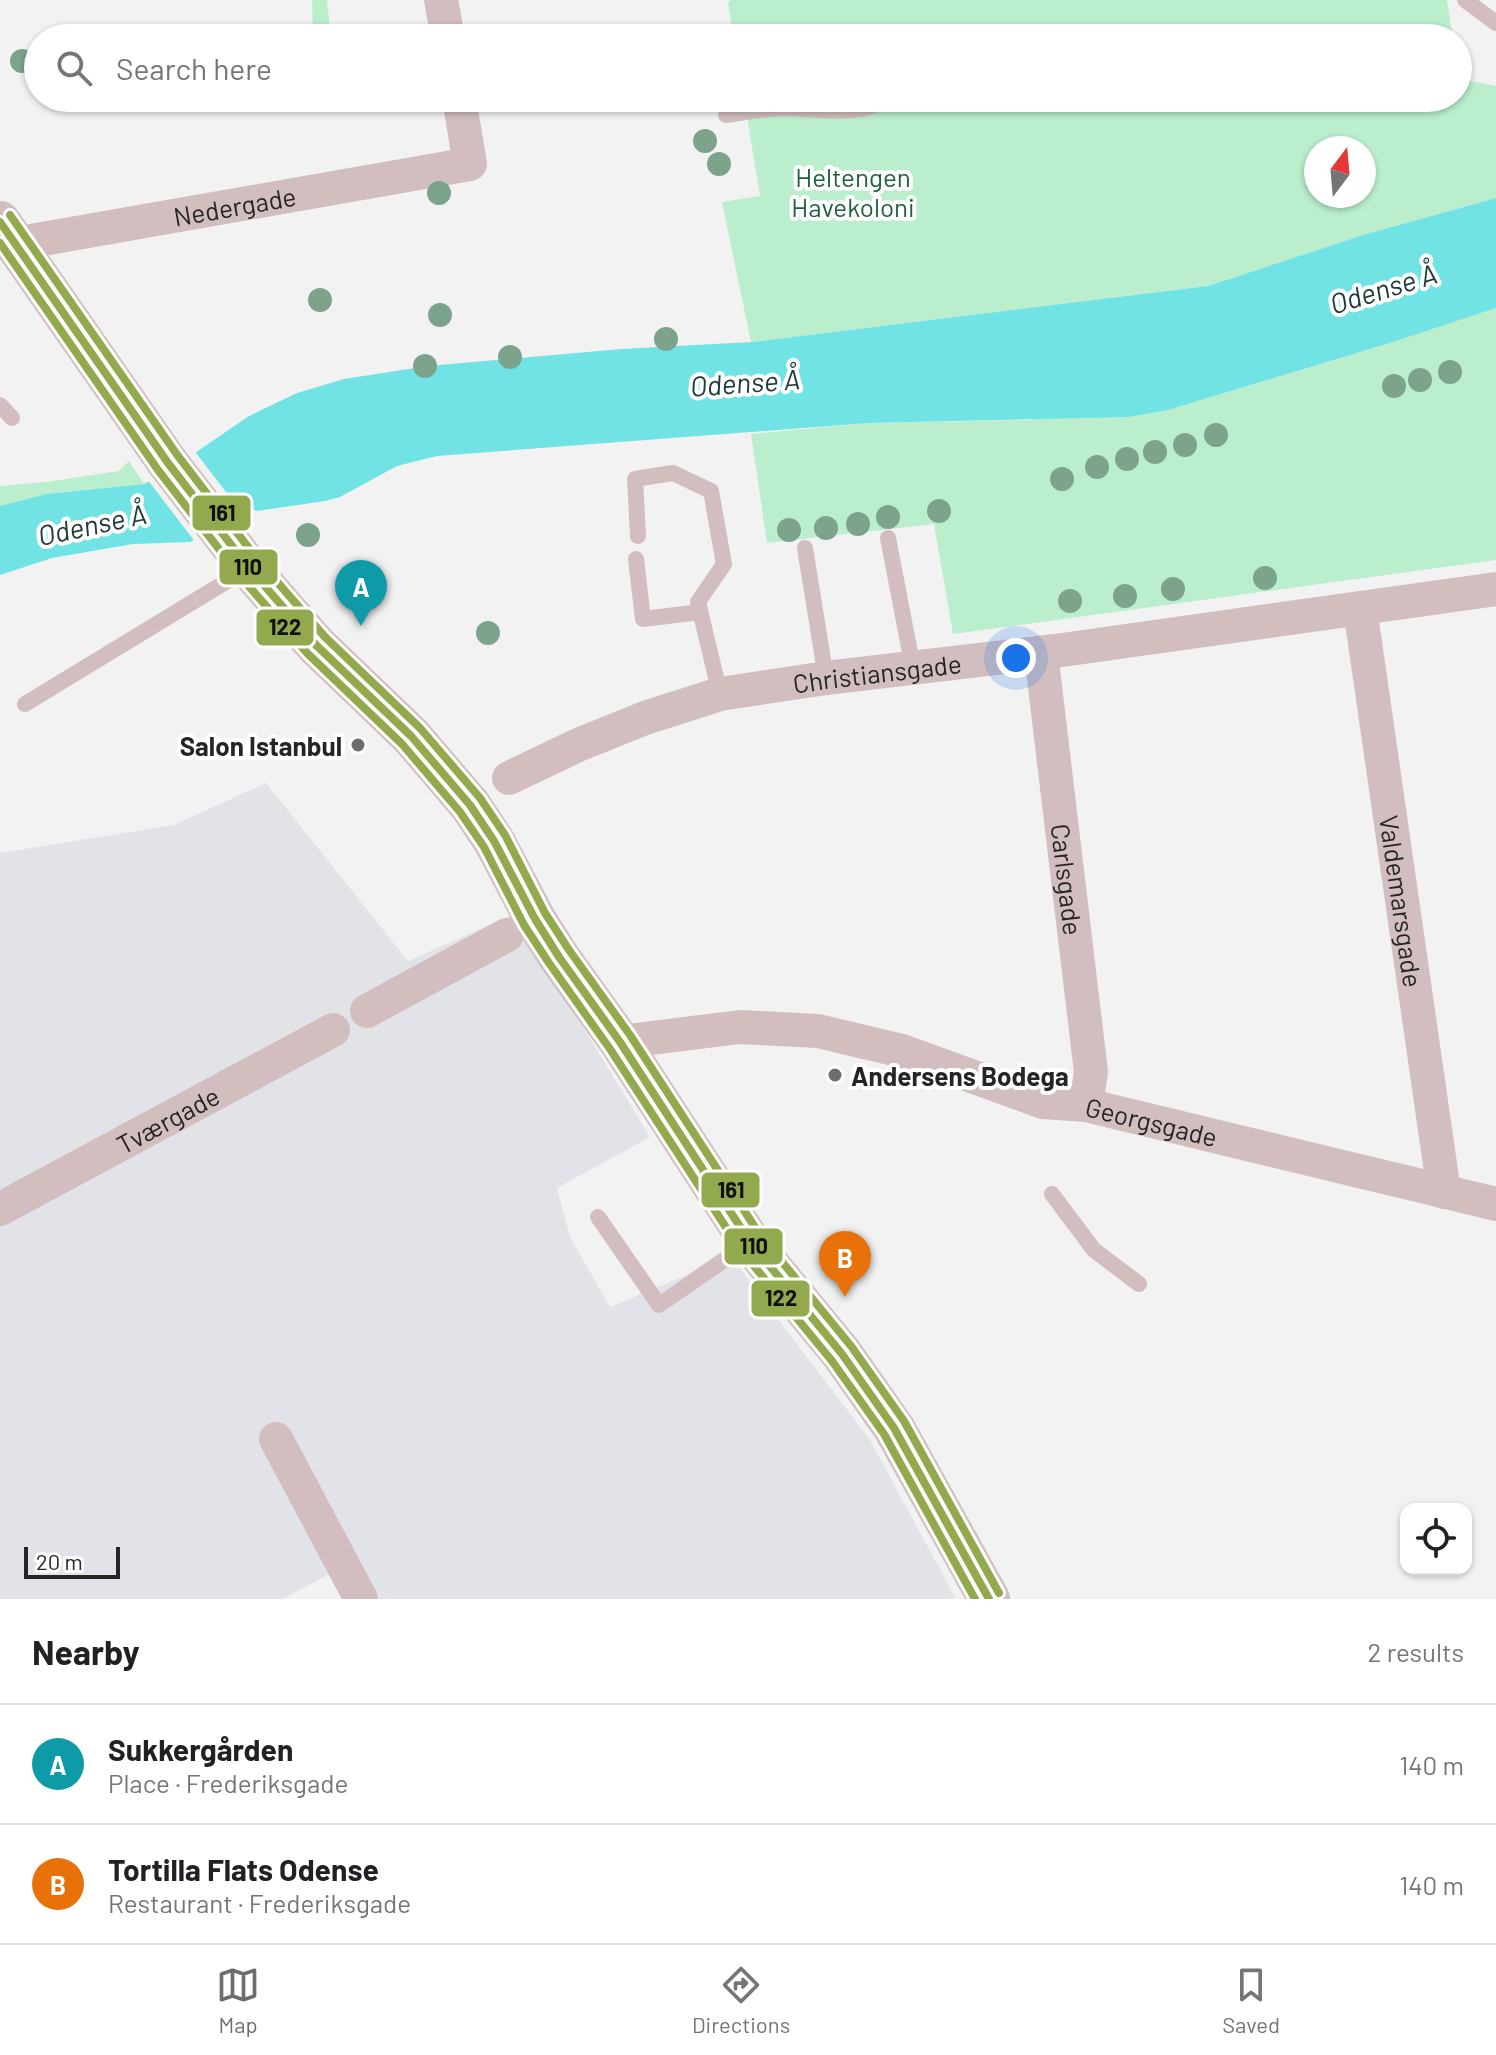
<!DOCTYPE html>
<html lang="en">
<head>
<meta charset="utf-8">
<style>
  body { margin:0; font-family:Barlow,sans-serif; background:#f2f2f2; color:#202124 }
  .controls { position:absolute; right:24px; bottom:24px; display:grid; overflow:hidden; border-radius:16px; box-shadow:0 2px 6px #0004 }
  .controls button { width:72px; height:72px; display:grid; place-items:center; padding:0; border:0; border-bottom:2px solid #e0e0e0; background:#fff; color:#202124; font:40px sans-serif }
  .compass { position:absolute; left:1304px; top:136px; width:72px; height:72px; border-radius:50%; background:#fff; box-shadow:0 2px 6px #0004; rotate:16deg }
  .scale { position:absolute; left:24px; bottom:20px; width:96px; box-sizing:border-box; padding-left:8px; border:4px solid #252526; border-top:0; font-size:22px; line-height:28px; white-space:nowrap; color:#252526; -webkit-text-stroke:6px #fff; paint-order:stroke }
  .you { position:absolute; left:1016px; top:658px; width:28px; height:28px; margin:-20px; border:6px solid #fff; border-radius:50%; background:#1a73e8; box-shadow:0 0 0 12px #1a73e833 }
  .badge { display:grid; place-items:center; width:52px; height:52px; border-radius:50%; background:#6d6d6e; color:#fff; font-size:26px; font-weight:700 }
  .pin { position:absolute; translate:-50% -66px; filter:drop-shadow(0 2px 4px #0008) }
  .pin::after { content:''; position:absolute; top:42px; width:28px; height:24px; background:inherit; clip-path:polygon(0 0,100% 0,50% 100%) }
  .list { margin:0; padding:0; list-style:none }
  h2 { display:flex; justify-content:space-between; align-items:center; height:104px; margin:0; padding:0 32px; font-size:34px }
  h2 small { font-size:26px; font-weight:400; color:#757577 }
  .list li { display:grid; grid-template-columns:52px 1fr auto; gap:24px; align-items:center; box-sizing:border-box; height:120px; padding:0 32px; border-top:2px solid #e0e0e0 }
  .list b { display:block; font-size:30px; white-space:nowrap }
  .list p { margin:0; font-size:26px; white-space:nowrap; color:#757577 }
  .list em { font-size:26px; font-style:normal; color:#757577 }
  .icon { flex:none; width:44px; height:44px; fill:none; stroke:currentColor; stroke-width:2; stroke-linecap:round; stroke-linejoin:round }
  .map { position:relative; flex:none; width:1496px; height:1599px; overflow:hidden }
  .search { position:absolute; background:#fff; box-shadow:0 2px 6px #0004; left:24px; right:24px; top:24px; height:88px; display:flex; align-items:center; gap:20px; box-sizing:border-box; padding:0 28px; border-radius:44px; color:#757577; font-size:30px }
  .sheet { height:344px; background:#fff }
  nav { display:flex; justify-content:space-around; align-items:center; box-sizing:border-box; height:112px; border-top:2px solid #e0e0e0; background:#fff; font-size:22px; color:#757577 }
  nav a { display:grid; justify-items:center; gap:4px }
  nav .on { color:#6d6d6e }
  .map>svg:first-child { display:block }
  .built { fill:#e2e3e8 }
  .green { fill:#baeecc; fill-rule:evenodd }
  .water { fill:#71e3e5 }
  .pier { fill:#f2f2f3 }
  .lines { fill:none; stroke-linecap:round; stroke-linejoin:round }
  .service { stroke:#d3bebf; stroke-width:16 }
  .minor { stroke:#d3bebf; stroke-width:34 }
  .tertiary { stroke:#d3bebf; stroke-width:42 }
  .bus-1-casing { stroke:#fff; stroke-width:14 }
  .bus-2-casing { stroke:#fff; stroke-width:14 }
  .bus-3-casing { stroke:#fff; stroke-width:14 }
  .bus-1 { stroke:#92aa4d; stroke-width:8 }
  .bus-2 { stroke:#92aa4d; stroke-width:8 }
  .bus-3 { stroke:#92aa4d; stroke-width:8 }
  .tree { fill:#7da38d }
  .poi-dot { fill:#6d6d6e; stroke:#fff; stroke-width:3 }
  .labels { text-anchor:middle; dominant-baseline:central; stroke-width:8; stroke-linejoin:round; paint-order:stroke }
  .park-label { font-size:26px; fill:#1e623a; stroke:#fff }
  .street-label { font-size:26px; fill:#252526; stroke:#fff }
  .poi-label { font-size:26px; font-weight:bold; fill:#252526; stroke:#fff; text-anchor:end }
  .water-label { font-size:28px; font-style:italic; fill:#213a3a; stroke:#fff }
  .line-badge { stroke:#fff; stroke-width:3 }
  .pale-badge-label { font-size:22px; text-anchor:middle; font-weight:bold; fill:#111 }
</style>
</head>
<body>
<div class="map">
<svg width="1496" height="1599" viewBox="0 0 1496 1599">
  <rect width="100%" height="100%" fill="#f2f2f3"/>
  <!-- built -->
  <path class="built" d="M266,783L408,961L514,914L650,1137L557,1188L570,1237L610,1307L687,1275L725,1249L870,1440L956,1599H372L352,1562L283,1599H0V853L174,825Z"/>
  <!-- green -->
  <path class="green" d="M312,0H327L331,38H313Z
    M730,0H1447L1453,38H734L728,4Z
    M1458,67L1460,79L1496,86V198L1363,235L1208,286L751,342L722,202L760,196L744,98H1458ZM1316,148H1364V196H1316Z
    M1496,308V560L953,634L934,524L767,543L751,434L869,423L1023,420L1168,410L1393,342Z
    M129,461L144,484L46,494L0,506V486L46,482L119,471Z"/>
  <!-- water -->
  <path class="water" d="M1496,198V308L1393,342L1168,410L1128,417L869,423L437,456L397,466L340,497L325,501L257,511L241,504L191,542L133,544L52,558L0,575V506L46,494L144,484L167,472L249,416L297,393L344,379L428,366L621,349L752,342L1208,286L1363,235Z"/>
  <!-- pier -->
  <path class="pier" d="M193,449L239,509L196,543L147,479Z"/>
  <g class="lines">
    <!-- service -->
    <path class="service" d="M1465,0L1496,23
      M932,38L934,33
      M726,115C745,113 764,108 783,108C817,108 858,119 888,98
      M0,405L12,418
      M638,536L635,479L673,473L711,491L724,564L698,602L720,694
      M888,538L913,668
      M805,548L826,678
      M636,559L643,619L700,612
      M25,704L247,569
      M1052,1194L1094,1250L1139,1284
      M598,1217L659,1305L749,1243"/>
    <!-- minor -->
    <g class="minor">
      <path d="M441,0L448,38"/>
      <path id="s1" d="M0,243L14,244L470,164L459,98"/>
      <path id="s2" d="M1360,608L1444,1192"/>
      <path id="s3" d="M1041,653L1091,1072L1086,1105"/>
      <path id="s4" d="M509,778L578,745L645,718L720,694L826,678L1055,651L1496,589"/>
      <path d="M367,1011L507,935"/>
      <path id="s5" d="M620,1042L740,1027L818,1031L902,1051L1043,1102L1086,1105L1496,1204"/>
      <path id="s6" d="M0,1209L333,1030"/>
      <path d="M276,1439L361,1599"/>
    </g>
    <!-- tertiary -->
    <path class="tertiary" d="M0,222L168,463L249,568L316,645L411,736L470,805L494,841L535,919L559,957L620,1042L750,1242L842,1354L894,1428L989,1599"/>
    <!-- bus-1 casing -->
    <g class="bus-1-casing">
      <path id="bus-1" d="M0,222L168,463L249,568L316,645L411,736L470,805L494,841L535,919L559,957L620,1042L750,1242L842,1354L894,1428L989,1599"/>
    </g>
    <!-- bus-2 casing -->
    <g class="bus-2-casing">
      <path id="bus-2" d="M0,243L158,470L239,575L308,654L402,744L460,812L484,847L524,925L549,963L610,1049L740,1249L832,1361L884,1434L975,1599"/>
    </g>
    <!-- bus-3 casing -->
    <g class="bus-3-casing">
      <path id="bus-3" d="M10,215L178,456L258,560L325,637L420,728L480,798L505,835L545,913L569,950L630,1035L760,1235L851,1346L904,1421L999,1593"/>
    </g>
    <!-- bus-1 -->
    <use href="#bus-1" class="bus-1"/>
    <!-- bus-2 -->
    <use href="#bus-2" class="bus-2"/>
    <!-- bus-3 -->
    <use href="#bus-3" class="bus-3"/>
  </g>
  <!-- trees -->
  <g class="tree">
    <circle cx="22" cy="61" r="12"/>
    <circle cx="705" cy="141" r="12"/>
    <circle cx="719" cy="164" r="12"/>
    <circle cx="439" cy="193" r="12"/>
    <circle cx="320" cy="300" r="12"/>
    <circle cx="440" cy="315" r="12"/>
    <circle cx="666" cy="339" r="12"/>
    <circle cx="510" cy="357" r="12"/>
    <circle cx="425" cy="366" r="12"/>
    <circle cx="1450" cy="372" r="12"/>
    <circle cx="1420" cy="380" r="12"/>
    <circle cx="1394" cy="386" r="12"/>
    <circle cx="1216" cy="435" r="12"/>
    <circle cx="1185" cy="445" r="12"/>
    <circle cx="1155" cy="452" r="12"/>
    <circle cx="1127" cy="459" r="12"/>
    <circle cx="1097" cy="467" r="12"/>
    <circle cx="1062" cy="479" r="12"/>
    <circle cx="939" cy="511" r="12"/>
    <circle cx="888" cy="517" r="12"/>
    <circle cx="858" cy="524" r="12"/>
    <circle cx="826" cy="528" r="12"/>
    <circle cx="789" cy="530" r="12"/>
    <circle cx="308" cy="535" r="12"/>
    <circle cx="1265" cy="578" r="12"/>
    <circle cx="1173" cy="589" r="12"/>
    <circle cx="1125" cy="596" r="12"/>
    <circle cx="1070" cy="601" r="12"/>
    <circle cx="488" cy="633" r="12"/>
  </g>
  <!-- markers -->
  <g class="poi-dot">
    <circle cx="358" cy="745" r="8"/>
    <circle cx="835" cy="1075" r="8"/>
  </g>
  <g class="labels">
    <!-- park labels -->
    <g class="park-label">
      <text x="853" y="176">Heltengen<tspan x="853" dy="30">Havekoloni</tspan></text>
    </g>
    <!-- street labels -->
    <g class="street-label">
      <text stroke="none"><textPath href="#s1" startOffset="238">Nedergade</textPath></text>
      <text stroke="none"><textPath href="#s4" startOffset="386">Christiansgade</textPath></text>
      <text stroke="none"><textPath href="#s3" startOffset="228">Carlsgade</textPath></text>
      <text stroke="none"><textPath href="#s2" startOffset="296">Valdemarsgade</textPath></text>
      <text stroke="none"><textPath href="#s6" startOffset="190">Tværgade</textPath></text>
      <text stroke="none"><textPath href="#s5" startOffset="546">Georgsgade</textPath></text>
    </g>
    <!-- poi labels -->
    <g class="poi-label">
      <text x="342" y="745">Salon Istanbul</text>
      <text x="851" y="1075" text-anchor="start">Andersens Bodega</text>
    </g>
    <!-- water labels -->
    <g class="water-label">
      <text transform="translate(1383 288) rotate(-17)">Odense Å</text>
      <text transform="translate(745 382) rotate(-4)">Odense Å</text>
      <text transform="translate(92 524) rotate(-12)">Odense Å</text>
    </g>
  </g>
  <g class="line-badge">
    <rect x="191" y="494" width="61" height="38" rx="8" fill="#92aa4d"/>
    <rect x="218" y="548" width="61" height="38" rx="8" fill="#92aa4d"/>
    <rect x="255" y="608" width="60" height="39" rx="8" fill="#92aa4d"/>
    <rect x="700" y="1171" width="61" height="38" rx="8" fill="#92aa4d"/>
    <rect x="723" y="1227" width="61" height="39" rx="8" fill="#92aa4d"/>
    <rect x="750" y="1279" width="61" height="39" rx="8" fill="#92aa4d"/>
  </g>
  <g class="pale-badge-label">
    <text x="222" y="521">161</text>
    <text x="248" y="575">110</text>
    <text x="285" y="635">122</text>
    <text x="731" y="1198">161</text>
    <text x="754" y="1254">110</text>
    <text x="781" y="1306">122</text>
  </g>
</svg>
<div class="controls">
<button><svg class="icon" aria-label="locate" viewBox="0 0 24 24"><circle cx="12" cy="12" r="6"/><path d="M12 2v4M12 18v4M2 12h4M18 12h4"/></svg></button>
</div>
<svg class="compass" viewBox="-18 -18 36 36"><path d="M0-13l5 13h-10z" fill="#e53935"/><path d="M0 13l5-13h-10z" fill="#757577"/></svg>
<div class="scale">20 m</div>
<div class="you"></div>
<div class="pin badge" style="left:361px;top:626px;background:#0f9aa8">A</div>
<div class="pin badge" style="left:845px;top:1297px;background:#e8710a">B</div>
<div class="search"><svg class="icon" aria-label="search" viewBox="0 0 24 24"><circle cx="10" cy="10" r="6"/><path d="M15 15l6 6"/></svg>Search here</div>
</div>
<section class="sheet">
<h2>Nearby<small>2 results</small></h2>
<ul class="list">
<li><span class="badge" style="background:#0f9aa8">A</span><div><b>Sukkergården</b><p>Place · Frederiksgade</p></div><em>140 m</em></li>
<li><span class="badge" style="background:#e8710a">B</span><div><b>Tortilla Flats Odense</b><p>Restaurant · Frederiksgade</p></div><em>140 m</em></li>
</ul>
</section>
<nav>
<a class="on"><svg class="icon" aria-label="map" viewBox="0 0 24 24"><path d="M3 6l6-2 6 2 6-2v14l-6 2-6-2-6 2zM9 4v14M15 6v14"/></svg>Map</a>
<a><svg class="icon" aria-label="directions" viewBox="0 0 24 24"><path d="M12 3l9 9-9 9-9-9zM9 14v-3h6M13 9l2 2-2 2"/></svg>Directions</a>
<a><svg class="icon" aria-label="saved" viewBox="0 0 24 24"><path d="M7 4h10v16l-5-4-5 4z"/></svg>Saved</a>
</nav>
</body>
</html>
